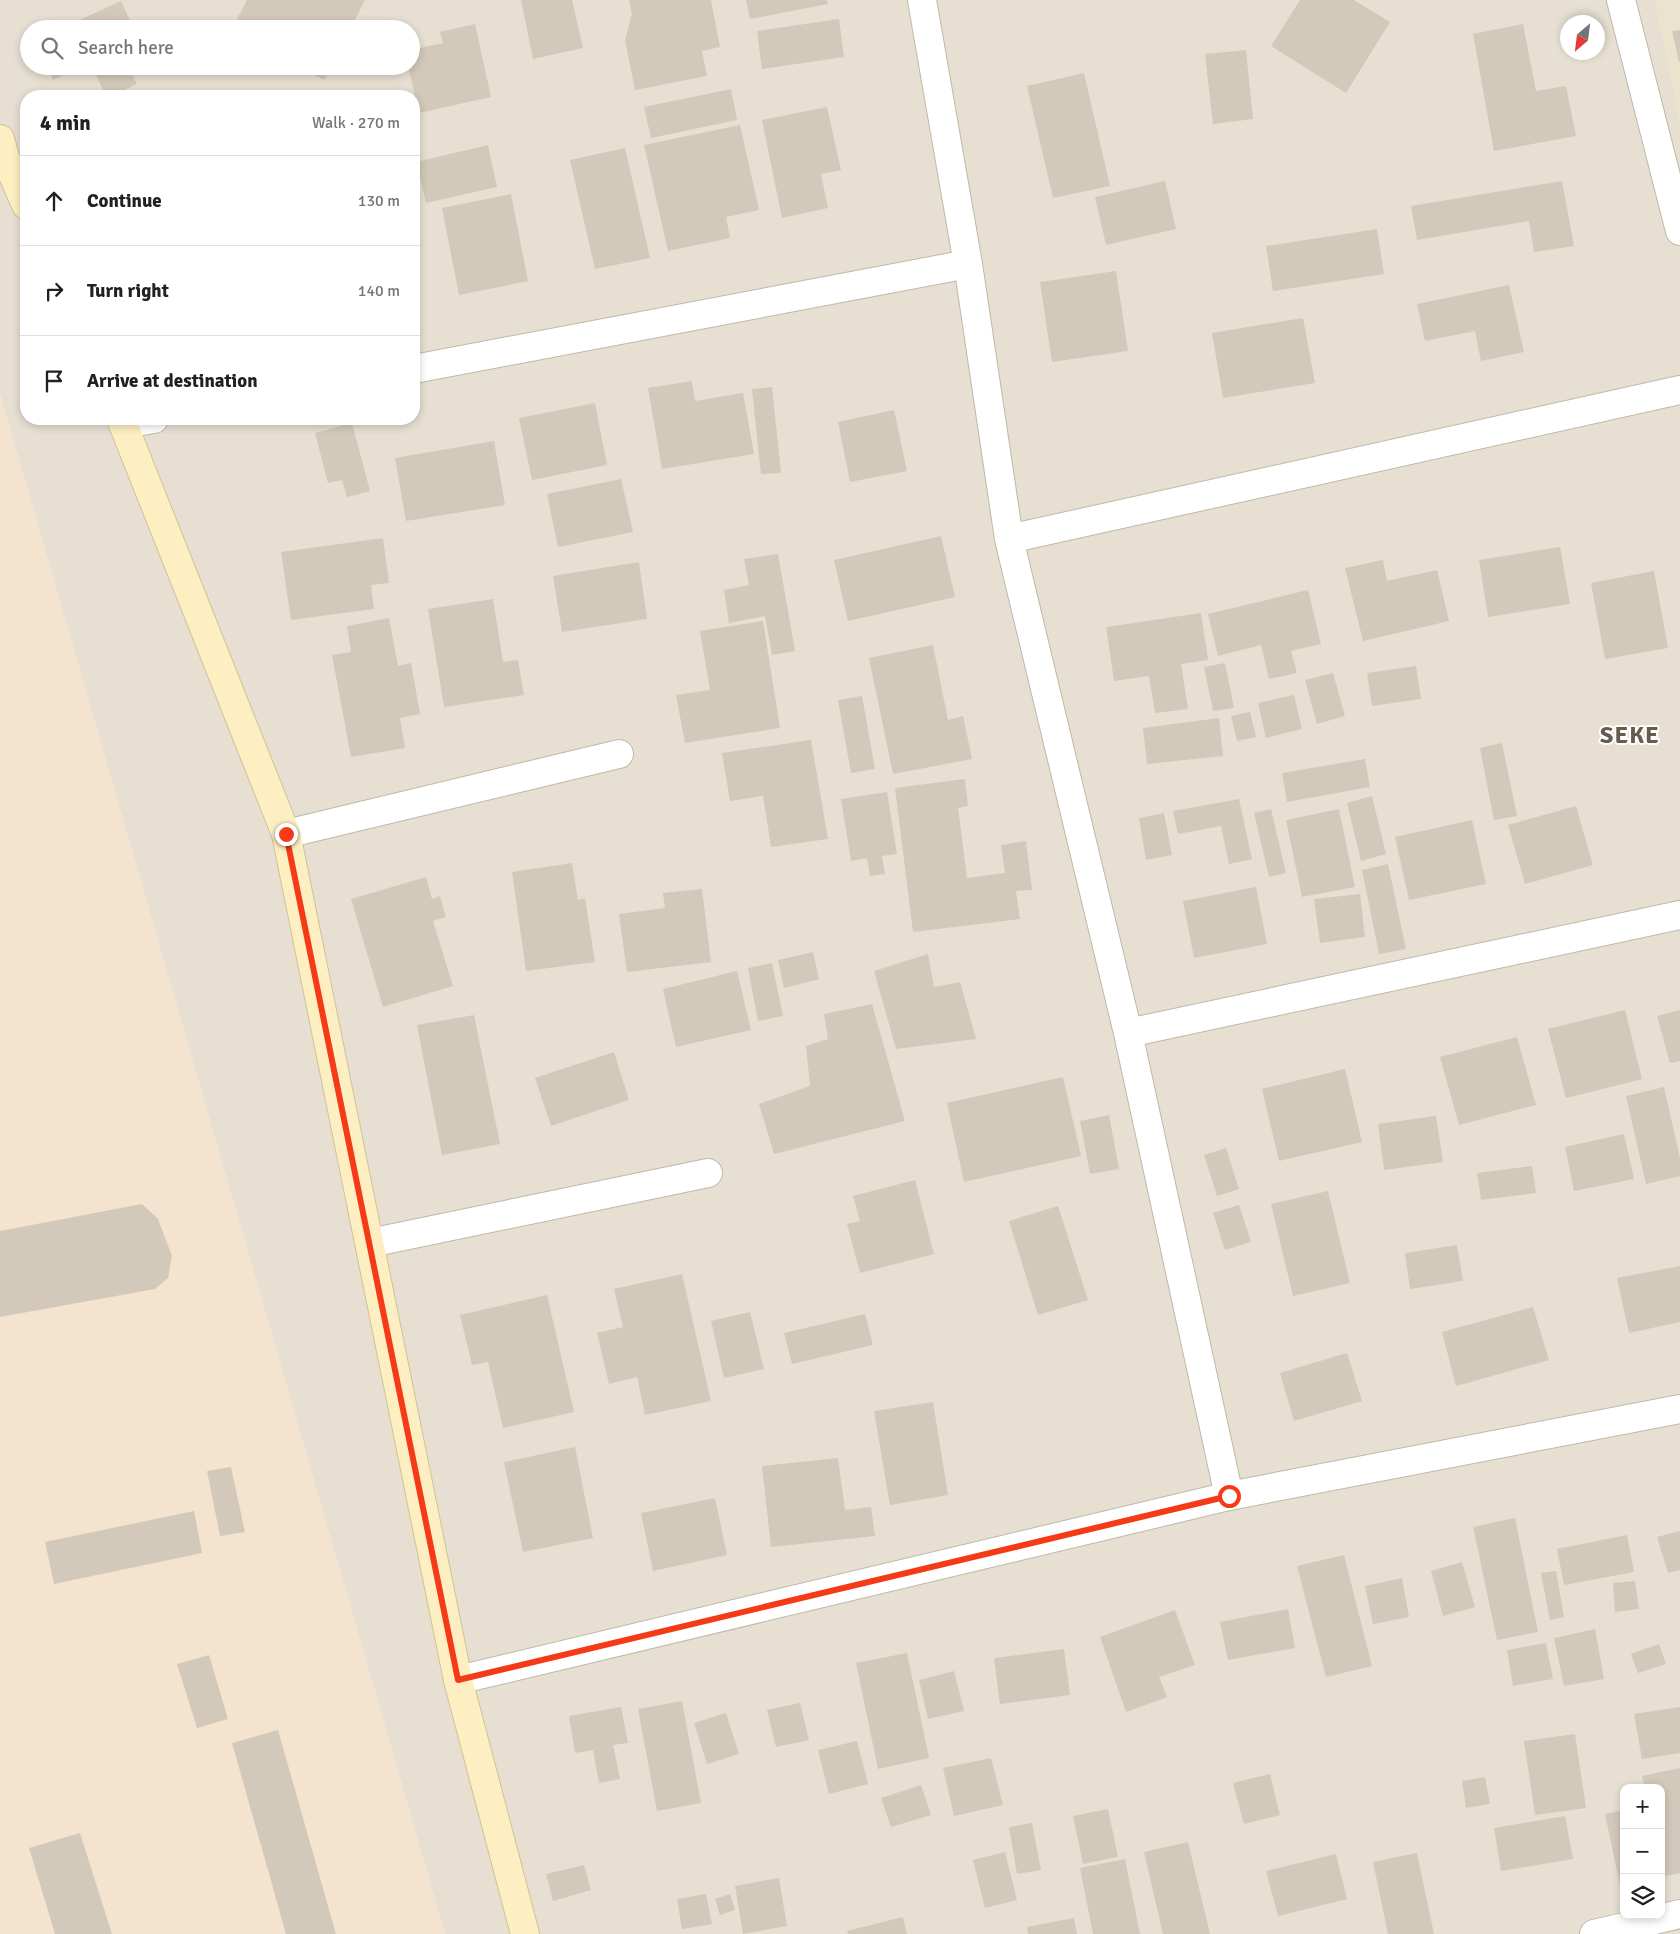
<!DOCTYPE html>
<html lang="en">
<head>
<meta charset="utf-8">
<style>
  body { margin:0; font-family:Signika,sans-serif; background:#f6f6f6; color:#202124 }
  .controls { position:absolute; right:15px; bottom:15px; display:grid; overflow:hidden; border-radius:10px; box-shadow:0 2px 8px #0003 }
  .controls button { width:45px; height:45px; display:grid; place-items:center; padding:0; border:0; border-bottom:1px solid #e0e0e0; background:#fff; color:#202124; font:25px sans-serif }
  .compass { position:absolute; left:1560px; top:15px; width:45px; height:45px; border-radius:50%; background:#fff; box-shadow:0 2px 8px #0003; rotate:208deg }
  .stop { position:absolute; width:15px; height:15px; margin:-11px; border:4px solid #f53a17; border-radius:50%; background:#fff }
  .stop.end { background:#f53a17; border-color:#fff; box-shadow:0 1px 5px #0008 }
  .list { margin:0; padding:0; list-style:none }
  h2 { display:flex; justify-content:space-between; align-items:center; height:65px; margin:0; padding:0 20px; font-size:21px }
  h2 small { font-size:16px; font-weight:400; color:#757577 }
  .list li { display:grid; grid-template-columns:32px 1fr auto; gap:15px; align-items:center; box-sizing:border-box; height:90px; padding:0 20px; border-top:1px solid #e0e0e0 }
  .list b { display:block; font-size:19px; white-space:nowrap }
  .list em { font-size:16px; font-style:normal; color:#757577 }
  .icon { flex:none; width:28px; height:28px; fill:none; stroke:currentColor; stroke-width:2; stroke-linecap:round; stroke-linejoin:round }
  .map { position:relative; flex:none; width:1680px; height:1934px; overflow:hidden }
  .search { position:absolute; background:#fff; box-shadow:0 2px 8px #0003; left:20px; top:20px; width:400px; height:55px; display:flex; align-items:center; gap:12px; box-sizing:border-box; padding:0 18px; border-radius:28px; color:#757577; font-size:19px }
  .panel { position:absolute; background:#fff; box-shadow:0 2px 8px #0003; left:20px; top:90px; width:400px; height:335px; border-radius:20px }
  .map>svg:first-child { display:block }
  .residential { fill:#e6dfd2; fill-rule:evenodd }
  .commercial { fill:#f4e4cf }
  .education { fill:#ebe3ce }
  .building { fill:#d3c9ba }
  .lines { fill:none; stroke-linecap:round; stroke-linejoin:round }
  .street-casing { stroke:#c0b8aa; stroke-width:30 }
  .secondary-casing { stroke:#d1c295; stroke-width:30 }
  .street { stroke:#fff; stroke-width:28 }
  .secondary { stroke:#fdefc2; stroke-width:28 }
  .route { stroke:#f53a17; stroke-width:6 }
  .labels { text-anchor:middle; dominant-baseline:central; stroke-width:4; stroke-linejoin:round; paint-order:stroke }
  .district-label { font-size:24px; font-weight:bold; letter-spacing:1px; fill:#665c4c; stroke:#fff }
</style>
</head>
<body>
<div class="map">
<svg width="1680" height="1934" viewBox="0 0 1680 1934">
  <rect width="100%" height="100%" fill="#f2eee4"/>
  <!-- residential -->
  <path class="residential" d="M0,0H1655L1680,121V1934H445L0,394ZM1568,22H1598V52H1568ZM29,29H411V66H29ZM26,96H414V419H26ZM1624,1788H1661V1915H1624Z"/>
  <!-- commercial -->
  <path class="commercial" d="M0,394L445,1934H0Z"/>
  <!-- education -->
  <path class="education" d="M1655,0H1680V121Z"/>
  <!-- building -->
  <path class="building" d="M247,0H365L350,29H232Z
    M521,0H572L583,48L533,59Z
    M629,0H711L720,47L702,51L707,76L635,90L625,40L632,14Z
    M746,0H827L828,4L750,19Z
    M1300,0H1354L1390,22L1346,93L1271,46Z
    M121,1L134,29H60Z
    M839,19L844,57L762,69L757,31Z
    M475,24L491,97L419,113L408,66H411V50L443,43L440,32Z
    M1523,24L1536,91L1566,86L1576,136L1494,151L1473,34Z
    M1680,30V62H1679L1672,31Z
    M1246,50L1253,119L1213,124L1205,54Z
    M47,66H82L53,80Z
    M92,66H128L137,84L111,96H106Z
    M297,66H331L324,80Z
    M1084,73L1110,186L1053,198L1027,86Z
    M731,89L737,120L651,138L644,107Z
    M827,107L841,170L821,174L828,208L782,218L762,120Z
    M740,125L759,210L726,217L730,238L668,251L644,145Z
    M488,145L497,187L426,203L416,162Z
    M625,148L650,258L595,269L570,160Z
    M1165,181L1176,229L1106,245L1095,197Z
    M1562,181L1574,246L1534,252L1529,221L1417,240L1411,206Z
    M511,194L528,281L459,295L442,208Z
    M1377,229L1384,274L1273,291L1266,246Z
    M1116,271L1128,351L1052,362L1040,282Z
    M1509,285L1524,352L1481,361L1475,331L1425,341L1417,304Z
    M1303,318L1315,383L1223,398L1212,333Z
    M692,381L695,401L743,393L754,454L662,469L648,388Z
    M772,387L781,473L761,474L752,389Z
    M595,403L607,465L532,480L519,418Z
    M894,410L907,471L850,482L838,422Z
    M352,423L370,491L347,497L342,480L328,483L315,433Z
    M494,441L505,505L406,521L395,458Z
    M621,479L633,532L558,547L547,494Z
    M941,536L955,597L848,621L834,560Z
    M383,538L389,583L371,585L374,609L291,620L281,552Z
    M1560,547L1570,604L1488,617L1479,560Z
    M778,554L795,651L772,655L765,616L729,623L724,590L749,585L744,559Z
    M1383,560L1387,581L1437,570L1449,621L1363,641L1345,568Z
    M639,562L647,619L562,632L553,576Z
    M1654,571L1668,648L1605,659L1591,583Z
    M1308,590L1321,644L1291,651L1297,673L1269,679L1261,645L1218,656L1208,614Z
    M493,599L503,662L518,660L524,695L444,707L428,609Z
    M1201,613L1208,660L1181,664L1188,709L1155,713L1149,676L1114,681L1106,627Z
    M389,618L398,666L411,663L420,714L400,718L405,748L351,757L332,655L351,652L347,626Z
    M763,621L780,728L685,743L676,695L710,690L700,631Z
    M933,645L948,720L963,716L972,759L893,774L869,658Z
    M1225,663L1234,708L1213,711L1204,667Z
    M1416,666L1421,699L1372,706L1367,673Z
    M1333,673L1345,716L1317,724L1305,680Z
    M1294,695L1302,729L1266,738L1258,703Z
    M862,696L875,769L851,773L838,700Z
    M1250,712L1256,737L1237,741L1231,716Z
    M1219,718L1223,756L1147,764L1143,728Z
    M811,740L828,839L771,847L763,796L730,801L722,753Z
    M1502,743L1517,816L1494,820L1480,748Z
    M1365,759L1370,787L1287,802L1282,773Z
    M965,779L968,806L958,808L967,878L1005,873L1001,845L1026,841L1032,890L1016,891L1020,919L913,932L895,788Z
    M887,792L897,854L882,856L885,874L870,876L867,858L851,861L841,799Z
    M1372,796L1386,854L1361,861L1347,803Z
    M1239,799L1252,859L1229,864L1221,826L1178,834L1173,811Z
    M1576,806L1593,865L1525,884L1508,825Z
    M1271,809L1286,873L1269,877L1254,813Z
    M1339,809L1355,887L1302,897L1286,820Z
    M1164,813L1172,855L1146,860L1139,818Z
    M1472,820L1486,884L1409,900L1395,837Z
    M572,863L578,900L585,898L595,962L526,971L512,872Z
    M1388,864L1406,949L1379,954L1362,870Z
    M426,877L432,899L440,896L446,917L433,921L453,986L383,1007L351,899Z
    M1256,887L1267,944L1194,958L1183,901Z
    M702,889L711,962L627,972L619,914L665,908L663,893Z
    M1360,894L1365,937L1320,943L1314,899Z
    M813,952L819,979L784,988L778,960Z
    M928,954L934,987L960,982L976,1039L896,1049L874,971Z
    M772,963L783,1016L758,1021L748,968Z
    M737,971L751,1030L676,1047L663,989Z
    M872,1004L905,1121L774,1154L759,1104L810,1086L806,1046L828,1039L824,1014Z
    M1625,1010L1642,1079L1566,1098L1548,1029Z
    M1680,1010V1061L1670,1063L1657,1016Z
    M474,1015L500,1144L442,1155L417,1025Z
    M1517,1037L1536,1105L1459,1125L1440,1057Z
    M614,1052L629,1100L551,1126L535,1078Z
    M1345,1069L1362,1142L1279,1161L1262,1089Z
    M1063,1077L1081,1156L964,1182L947,1103Z
    M1664,1087L1680,1158V1176L1646,1184L1626,1096Z
    M1109,1115L1119,1169L1090,1174L1080,1121Z
    M1436,1116L1443,1162L1384,1170L1378,1124Z
    M1624,1134L1634,1179L1574,1191L1565,1147Z
    M1226,1148L1239,1189L1217,1196L1204,1155Z
    M1532,1166L1536,1193L1481,1200L1477,1173Z
    M915,1180L934,1254L860,1273L847,1224L860,1221L853,1196Z
    M1328,1191L1350,1283L1293,1296L1271,1204Z
    M142,1204L158,1219L172,1256L168,1278L155,1289L0,1317V1231Z
    M1239,1205L1251,1242L1225,1250L1213,1213Z
    M1058,1206L1088,1300L1038,1315L1009,1221Z
    M1457,1245L1463,1281L1410,1289L1405,1253Z
    M1680,1266V1322L1629,1333L1617,1278Z
    M682,1274L711,1401L645,1415L637,1377L609,1384L597,1333L623,1327L614,1289Z
    M547,1295L574,1412L503,1428L488,1362L472,1365L460,1315Z
    M1533,1307L1549,1360L1456,1386L1442,1332Z
    M750,1312L764,1369L724,1378L711,1321Z
    M865,1314L873,1345L792,1364L784,1333Z
    M1347,1353L1362,1401L1294,1421L1280,1373Z
    M933,1402L948,1495L890,1505L874,1411Z
    M575,1447L593,1538L523,1552L504,1462Z
    M838,1458L845,1510L871,1507L875,1536L771,1547L762,1466Z
    M231,1467L245,1532L220,1536L207,1471Z
    M715,1498L727,1555L653,1571L641,1513Z
    M194,1511L202,1553L54,1584L45,1542Z
    M1515,1518L1538,1632L1497,1640L1473,1527Z
    M1680,1531V1570L1668,1573L1657,1537Z
    M1627,1535L1634,1572L1564,1585L1557,1549Z
    M1344,1555L1372,1666L1326,1677L1297,1566Z
    M1462,1562L1475,1607L1443,1616L1431,1571Z
    M1556,1571L1564,1617L1550,1620L1541,1573Z
    M1402,1578L1409,1617L1373,1624L1365,1586Z
    M1635,1581L1639,1609L1615,1612L1613,1583Z
    M1288,1609L1295,1648L1228,1660L1220,1622Z
    M1175,1610L1195,1665L1159,1677L1167,1697L1126,1712L1100,1637Z
    M1595,1629L1604,1679L1564,1686L1554,1638Z
    M1546,1643L1553,1679L1513,1686L1507,1650Z
    M1659,1644L1666,1664L1638,1673L1631,1654Z
    M1064,1649L1070,1695L1000,1704L994,1658Z
    M907,1653L929,1758L878,1769L856,1663Z
    M209,1655L228,1719L197,1728L177,1664Z
    M954,1671L964,1711L928,1719L919,1680Z
    M682,1701L701,1803L657,1811L638,1709Z
    M800,1703L809,1740L776,1747L767,1710Z
    M621,1707L628,1743L613,1745L620,1779L599,1783L593,1750L575,1753L569,1716Z
    M1680,1707V1753L1642,1759L1634,1714Z
    M726,1713L739,1754L707,1764L694,1723Z
    M278,1730L336,1934H286L232,1743Z
    M1575,1734L1586,1808L1535,1815L1524,1741Z
    M857,1741L868,1784L829,1794L818,1750Z
    M991,1758L1003,1805L954,1816L943,1768Z
    M1680,1768V1873L1665,1876L1661,1858V1788H1645L1642,1776Z
    M1270,1774L1280,1815L1244,1824L1233,1783Z
    M1485,1777L1490,1804L1466,1808L1462,1781Z
    M921,1785L931,1815L891,1827L881,1798Z
    M1108,1809L1118,1857L1083,1864L1073,1816Z
    M1624,1810V1890H1621L1605,1814Z
    M1565,1816L1573,1859L1501,1871L1494,1828Z
    M1032,1823L1041,1870L1017,1874L1009,1827Z
    M80,1833L112,1934H55L29,1848Z
    M1188,1842L1210,1934H1163L1144,1852Z
    M1005,1852L1017,1900L985,1908L973,1860Z
    M1417,1853L1434,1934H1388L1373,1862Z
    M1336,1854L1347,1899L1278,1916L1266,1871Z
    M1125,1859L1140,1934H1093L1080,1868Z
    M584,1865L591,1890L553,1901L546,1874Z
    M779,1878L787,1926L743,1934L735,1886Z
    M706,1894L712,1924L682,1929L677,1899Z
    M730,1894L735,1910L720,1915L715,1899Z
    M903,1917L907,1934H848L847,1931Z
    M1074,1918L1077,1934H1028L1027,1927Z"/>
  <g class="lines">
    <!-- street casing -->
    <g class="street-casing">
      <path id="street" d="M922,0L968,264L1009,539L1128,1033L1229,1496
        M1621,0L1680,231
        M414,369L968,264
        M124,424L154,419
        M1009,539L1680,390
        M286,834L619,754
        M1128,1033L1680,915
        M370,1243L708,1173
        M458,1680L1229,1496L1680,1409
        M1594,1934L1680,1914"/>
    </g>
    <!-- secondary casing -->
    <g class="secondary-casing">
      <path id="secondary" d="M0,139L5,157L26,205
        M121,419L286,834L458,1680L525,1934"/>
    </g>
    <!-- street -->
    <use href="#street" class="street"/>
    <!-- secondary -->
    <use href="#secondary" class="secondary"/>
  </g>
  <g class="lines">
    <!-- route -->
    <path class="route" d="M286,834L458,1680L1229,1496"/>
  </g>
  <g class="labels">
    <!-- district labels -->
    <g class="district-label">
      <text x="1630" y="735">SEKE</text>
    </g>
  </g>
</svg>
<div class="controls">
<button>+</button>
<button>−</button>
<button><svg class="icon" aria-label="layers" viewBox="0 0 24 24"><path d="M12 4l9 5-9 5-9-5zM3 14l9 5 9-5"/></svg></button>
</div>
<svg class="compass" viewBox="-18 -18 36 36"><path d="M0-13l5 13h-10z" fill="#e53935"/><path d="M0 13l5-13h-10z" fill="#757577"/></svg>
<div class="stop" style="left:1229px;top:1496px"></div>
<div class="stop end" style="left:286px;top:834px"></div>
<div class="search"><svg class="icon" aria-label="search" viewBox="0 0 24 24"><circle cx="10" cy="10" r="6"/><path d="M15 15l6 6"/></svg>Search here</div>
<section class="panel">
<h2>4 min<small>Walk · 270 m</small></h2>
<ul class="list">
<li><svg class="icon" aria-label="ahead" viewBox="0 0 24 24"><path d="M12 20V5M6 11l6-6 6 6"/></svg><div><b>Continue</b></div><em>130 m</em></li>
<li><svg class="icon" aria-label="right" viewBox="0 0 24 24"><path d="M7 20v-9h11M14 6l5 5-5 5"/></svg><div><b>Turn right</b></div><em>140 m</em></li>
<li><svg class="icon" aria-label="arrive" viewBox="0 0 24 24"><path d="M6 21V4h12l-3 4 3 4H6"/></svg><div><b>Arrive at destination</b></div></li>
</ul>
</section>
</div>
</body>
</html>
